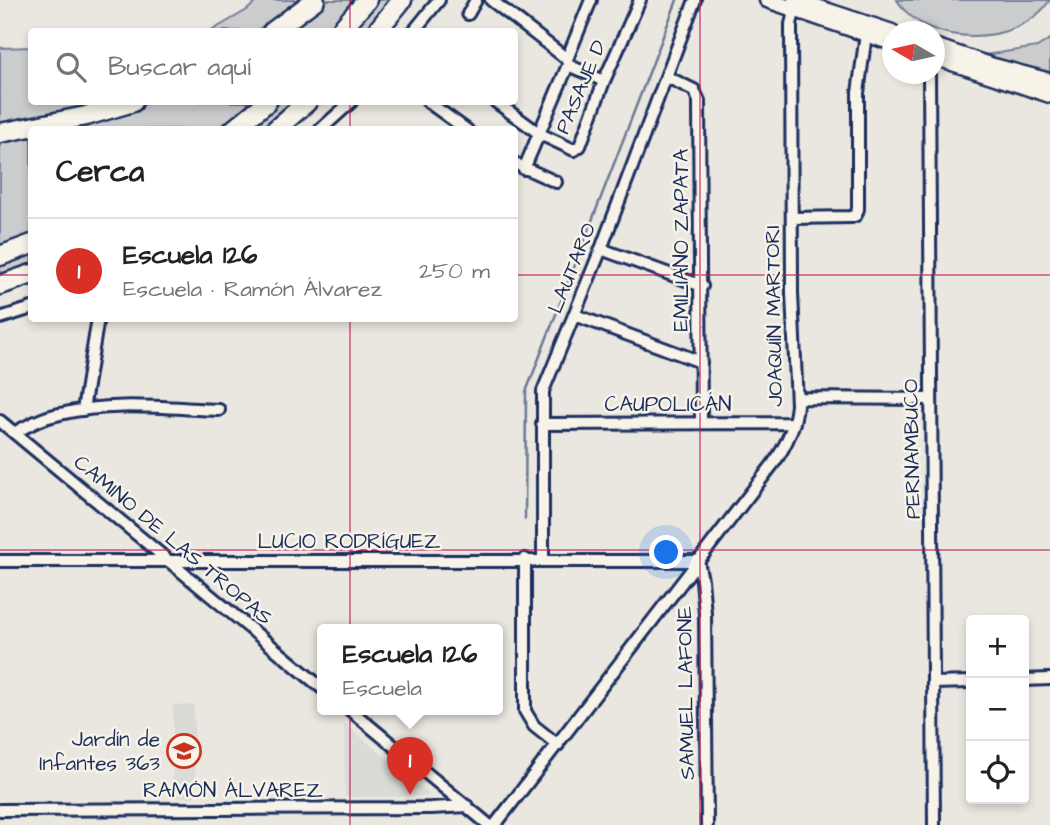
<!DOCTYPE html>
<html lang="es">
<head>
<meta charset="utf-8">
<style>
  body { margin:0; font-family:"Architects Daughter",sans-serif; background:#f2f2f2; color:#222 }
  .controls { position:absolute; right:21px; bottom:21px; display:grid; overflow:hidden; border-radius:7px; box-shadow:0 4px 10px #0003 }
  .controls button { width:63px; height:63px; display:grid; place-items:center; padding:0; border:0; border-bottom:2px solid #e0e0e0; background:#fff; color:#222; font:35px sans-serif }
  .compass { position:absolute; left:882px; top:21px; width:63px; height:63px; border-radius:50%; background:#fff; box-shadow:0 4px 10px #0003; rotate:279deg }
  .you { position:absolute; left:667px; top:553px; width:24px; height:24px; margin:-18px; border:5px solid #fff; border-radius:50%; background:#1a73e8; box-shadow:0 0 0 10px #1a73e833 }
  .badge { display:grid; place-items:center; width:46px; height:46px; border-radius:50%; background:#d93025; color:#fff; font-size:23px; font-weight:700 }
  .pin { position:absolute; translate:-50% -58px; filter:drop-shadow(0 2px 4px #0008) }
  .pin::after { content:''; position:absolute; top:37px; width:24px; height:21px; background:inherit; clip-path:polygon(0 0,100% 0,50% 100%) }
  .popup { position:absolute; left:317px; top:624px; width:186px; height:91px; box-sizing:border-box; display:grid; place-content:center; border-radius:7px; background:#fff; filter:drop-shadow(0 2px 5px #0005); font-size:23px; white-space:nowrap; color:#767676 }
  .popup b { font-size:26px; color:#222 }
  .popup::after { content:''; position:absolute; left:50%; top:100%; margin-left:-14px; border:14px solid transparent; border-top-color:#fff }
  .list { margin:0; padding:0; list-style:none }
  h2 { display:flex; justify-content:space-between; align-items:center; height:91px; margin:0; padding:0 28px; font-size:30px }
  h2 small { font-size:23px; font-weight:400; color:#767676 }
  .list li { display:grid; grid-template-columns:46px 1fr auto; gap:21px; align-items:center; box-sizing:border-box; height:105px; padding:0 28px; border-top:2px solid #e0e0e0 }
  .list b { display:block; font-size:26px; white-space:nowrap }
  .list p { margin:0; font-size:23px; white-space:nowrap; color:#767676 }
  .list em { font-size:23px; font-style:normal; color:#767676 }
  .icon { flex:none; width:38px; height:38px; fill:none; stroke:currentColor; stroke-width:2; stroke-linecap:round; stroke-linejoin:round }
  .map { position:relative; flex:none; width:1050px; height:825px; overflow:hidden }
  .search { position:absolute; background:#fff; box-shadow:0 4px 10px #0003; left:28px; top:28px; width:490px; height:77px; display:flex; align-items:center; gap:18px; box-sizing:border-box; padding:0 24px; border-radius:7px; color:#767676; font-size:26px }
  .panel { position:absolute; background:#fff; box-shadow:0 4px 10px #0003; left:28px; top:126px; width:490px; height:196px; border-radius:7px }
  .map>svg:first-child { display:block }
  .built { fill:#dadad6 }
  .green { fill:#cbcccd; stroke:#737e96; stroke-width:2 }
  .lines { fill:none; stroke-linecap:round; stroke-linejoin:round }
  .stream { stroke:#6d7892; stroke-width:2.5 }
  .minor-casing { stroke:#1b2f5e; stroke-width:16 }
  .tertiary-casing { stroke:#1b2f5e; stroke-width:19 }
  .trunk-casing { stroke:#1b2f5e; stroke-width:23 }
  .minor { stroke:#f7f3e8; stroke-width:10 }
  .tertiary { stroke:#f7f3e8; stroke-width:14 }
  .trunk { stroke:#f7f3e8; stroke-width:18 }
  .grid { fill:none; stroke:#c2185b; stroke-width:2; stroke-opacity:0.55 }
  .labels { text-anchor:middle; dominant-baseline:central; stroke-width:5; stroke-linejoin:round; paint-order:stroke }
  .street-label { font-size:21px; fill:#1b2f5e; stroke:#f7f3e8 }
  .poi-label { font-size:21px; fill:#1b2f5e; stroke:#f7f3e8; text-anchor:end }
</style>
</head>
<body>
<div class="map">
<svg width="1050" height="825" viewBox="0 0 1050 825">
  <rect width="100%" height="100%" fill="#eae7e0"/>
  <filter id="ink" filterUnits="userSpaceOnUse"><feTurbulence type="fractalNoise" baseFrequency=".0143" numOctaves="2"/><feDisplacementMap in="SourceGraphic" scale="14" xChannelSelector="R" yChannelSelector="G"/><feConvolveMatrix kernelMatrix="1 2 1 2 8 2 1 2 1" color-interpolation-filters="sRGB"/></filter>
  <g filter="url(#ink)">
    <!-- built -->
    <path class="built" d="M173,705H194L195,797H173Z
      M344,723L428,793V796L345,797Z"/>
    <!-- green -->
    <path class="green" d="M258,0H299L256,31H211L247,10Z
      M327,0H354L327,31L286,32Z
      M377,0H392L366,31L350,32Z
      M897,0H1050C1020,47 926,49 897,0Z
      M1050,39V76L984,58L985,55L1037,47Z
      M31,47L32,102H103L67,112L0,124V48Z
      M151,102H254L219,129L63,130L108,118Z
      M281,102H299L267,129L247,130Z
      M31,136V235L0,248V141Z
      M31,252V266L0,278V264Z"/>
    <g class="lines">
      <!-- stream -->
      <path class="stream" d="M525,519L526,392L677,0"/>
      <!-- minor casing -->
      <g class="minor-casing">
        <path id="minor" d="M491,0L567,59
          M468,14L476,0
          M413,32L439,0
          M568,65L604,81
          M929,74L934,825
          M667,77L694,90L699,101L701,422
          M428,102L467,130
          M496,102L540,134L574,150L580,146L604,81L640,0
          M320,130L351,102
          M514,163L556,182
          M524,169L568,65L567,59L591,0
          M792,218L851,217L856,215L858,209V93L866,34L864,28
          M601,249L702,286
          M575,315L701,362
          M0,318L32,308
          M797,398L930,399
          M83,410L98,318
          M0,421L322,688
          M542,424L794,423
          M14,433C29,425 43,417 60,414C112,401 166,408 219,410
          M525,559V711L534,726L558,745
          M543,560V391L601,249L695,0
          M0,561H698L702,580L705,614L707,825
          M1024,680L1050,679
          M933,683L971,682
          M349,709L489,825
          M0,810L431,808L467,806
          M495,825L773,464C786,446 795,427 797,405L792,293L791,24L796,5"/>
      </g>
      <!-- tertiary casing -->
      <g class="tertiary-casing">
        <path id="tertiary" d="M767,0L892,43
          M795,0L892,32
          M934,46L990,65L1050,81
          M934,57L1050,95"/>
      </g>
      <!-- trunk casing -->
      <g class="trunk-casing">
        <path id="trunk" d="M272,32L315,0
          M339,32L367,0
          M376,32L402,0
          M233,130L267,102
          M275,130L307,102
          M0,133L86,116L133,102
          M0,256L32,244
          M0,285L32,274"/>
      </g>
      <!-- minor -->
      <use href="#minor" class="minor"/>
      <!-- tertiary -->
      <use href="#tertiary" class="tertiary"/>
      <!-- trunk -->
      <use href="#trunk" class="trunk"/>
    </g>
  </g>
  <!-- grid -->
  <path class="grid" d="M350,0V32M700,0V825M350,102V130M0,275H32M514,275H1050M350,318V825M0,550H1050"/>
  <!-- icons -->
  <defs>
    <g id="school-ring" transform="scale(1.75)"><circle r="9.5" fill="#f7f3e8" stroke="#c8321e" stroke-width="1.5"/><path d="M0-5L7-2L0 1L-7-2ZM-4 1L0 2.5L4 1V4Q0 6-4 4Z" fill="#c8321e"/></g>
  </defs>
  <g fill-rule="evenodd">
    <use href="#school-ring" x="184" y="751"/>
  </g>
  <g class="labels">
    <!-- street labels -->
    <g class="street-label">
      <text transform="translate(581 87) rotate(-67)">PASAJE D</text>
      <text transform="translate(681 240) rotate(-90)">EMILIANO ZAPATA</text>
      <text transform="translate(572 268) rotate(-68)">LAUTARO</text>
      <text transform="translate(774 316) rotate(-91)">JOAQUÍN MARTORI</text>
      <text x="668" y="404">CAUPOLICÁN</text>
      <text transform="translate(912 449) rotate(-91)">PERNAMBUCO</text>
      <text transform="translate(173 540) rotate(40)">CAMINO DE LAS TROPAS</text>
      <text x="349" y="541">LUCIO RODRÍGUEZ</text>
      <text transform="translate(686 693) rotate(-91)">SAMUEL LAFONE</text>
      <text x="233" y="790">RAMÓN ÁLVAREZ</text>
    </g>
    <!-- poi labels -->
    <g class="poi-label">
      <text x="160" y="739">Jardín de<tspan x="160" dy="24">Infantes 363</tspan></text>
    </g>
  </g>
</svg>
<div class="controls">
<button>+</button>
<button>−</button>
<button><svg class="icon" aria-label="locate" viewBox="0 0 24 24"><circle cx="12" cy="12" r="6"/><path d="M12 2v4M12 18v4M2 12h4M18 12h4"/></svg></button>
</div>
<svg class="compass" viewBox="-18 -18 36 36"><path d="M0-13l5 13h-10z" fill="#e53935"/><path d="M0 13l5-13h-10z" fill="#767676"/></svg>
<div class="you"></div>
<div class="pin badge" style="left:410px;top:795px">1</div>
<div class="popup"><b>Escuela 126</b>Escuela</div>
<div class="search"><svg class="icon" aria-label="search" viewBox="0 0 24 24"><circle cx="10" cy="10" r="6"/><path d="M15 15l6 6"/></svg>Buscar aquí</div>
<section class="panel">
<h2>Cerca<small></small></h2>
<ul class="list">
<li><span class="badge">1</span><div><b>Escuela 126</b><p>Escuela · Ramón Álvarez</p></div><em>250 m</em></li>
</ul>
</section>
</div>
</body>
</html>
